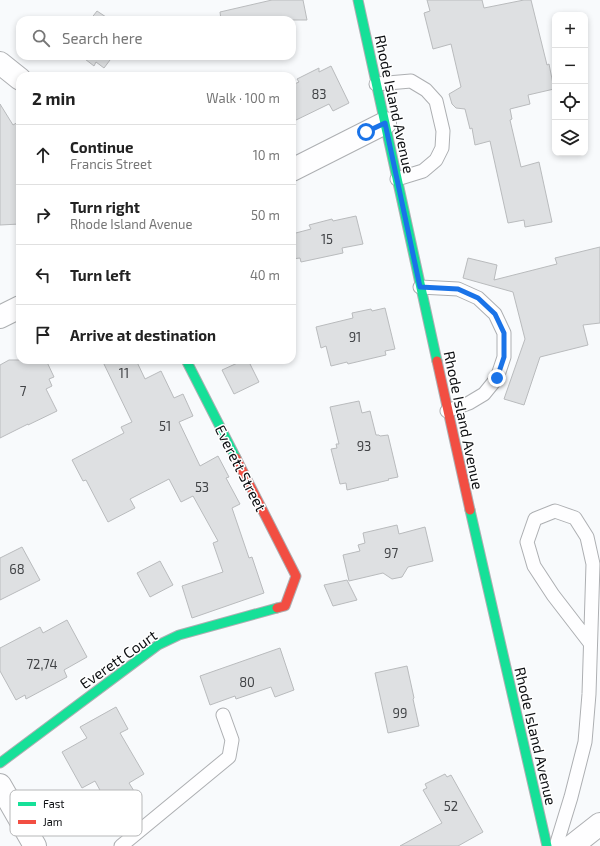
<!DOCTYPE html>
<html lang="en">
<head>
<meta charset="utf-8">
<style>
  body { margin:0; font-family:"Exo 2",sans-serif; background:#f6f6f6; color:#222 }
  .controls { position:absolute; right:12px; top:12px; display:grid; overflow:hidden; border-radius:8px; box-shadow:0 2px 6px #0003 }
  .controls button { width:36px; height:36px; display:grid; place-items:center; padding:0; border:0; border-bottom:1px solid #e0e0e0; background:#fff; color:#222; font:20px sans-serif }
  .stop { position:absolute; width:12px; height:12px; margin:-9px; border:3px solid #1a73e8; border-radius:50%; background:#fff }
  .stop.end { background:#1a73e8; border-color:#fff; box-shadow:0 1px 4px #0008 }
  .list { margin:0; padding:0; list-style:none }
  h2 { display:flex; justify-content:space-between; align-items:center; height:52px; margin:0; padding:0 16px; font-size:17px }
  h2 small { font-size:13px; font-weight:400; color:#767676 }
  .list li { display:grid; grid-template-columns:26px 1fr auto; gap:12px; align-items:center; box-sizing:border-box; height:60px; padding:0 16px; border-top:1px solid #e0e0e0 }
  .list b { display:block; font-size:15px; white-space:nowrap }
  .list p { margin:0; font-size:13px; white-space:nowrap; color:#767676 }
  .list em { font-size:13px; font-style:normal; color:#767676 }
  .icon { flex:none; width:22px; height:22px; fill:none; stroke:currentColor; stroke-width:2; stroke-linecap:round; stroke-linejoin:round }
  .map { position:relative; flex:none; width:600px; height:846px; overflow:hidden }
  .search { position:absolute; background:#fff; box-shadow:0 2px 6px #0003; left:16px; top:16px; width:280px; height:44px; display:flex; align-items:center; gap:10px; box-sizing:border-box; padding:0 14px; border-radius:12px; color:#767676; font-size:15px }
  .panel { position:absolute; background:#fff; box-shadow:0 2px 6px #0003; left:16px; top:72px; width:280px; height:292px; border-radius:12px }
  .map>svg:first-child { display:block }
  .building { fill:#dee0e2; stroke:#b9bbbd }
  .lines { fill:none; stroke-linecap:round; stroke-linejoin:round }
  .lane-casing { stroke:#adafb2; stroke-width:15 }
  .street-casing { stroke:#adafb2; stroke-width:24 }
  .fast-casing { stroke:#adafb2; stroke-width:11 }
  .jam-casing { stroke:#adafb2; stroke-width:11 }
  .lane { stroke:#fefeff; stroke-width:13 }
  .street { stroke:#fefeff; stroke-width:22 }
  .fast { stroke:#16e098; stroke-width:9 }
  .jam { stroke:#f24e42; stroke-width:9 }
  .route { stroke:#1a73e8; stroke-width:5 }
  .labels { text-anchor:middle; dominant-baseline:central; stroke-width:3; stroke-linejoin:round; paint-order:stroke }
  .number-label { font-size:13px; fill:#414346 }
  .street-label { font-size:15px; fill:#0d0f12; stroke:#fff }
  .key { fill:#fff; stroke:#b6b7b8; stroke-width:1 }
  .key-label { font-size:11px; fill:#0d0f12 }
</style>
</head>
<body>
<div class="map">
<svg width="600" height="846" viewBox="0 0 600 846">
  <rect width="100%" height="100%" fill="#f8fafc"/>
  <!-- building -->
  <path class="building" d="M272,0H303L307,20H221L220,12Z
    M427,0H482L484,8L524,0H531L547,65L549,64L554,89L528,95L530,104L510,109L512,119L510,120L521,167L539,162L552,222L525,227L524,220L508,223L490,141L475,145L472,128L470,129L465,109L456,108L452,104L449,94L461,87L451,44L433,49L424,13L430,11Z
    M97,11L109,19L110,17L114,20H90Z
    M81,56H113L104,68L96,62L94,66Z
    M331,66L349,103L333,111L329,104L292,122V85L299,82L297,79L319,68V72Z
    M0,104L13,125L20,121V224L0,225Z
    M356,216L363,244L342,248L343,253L301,262L300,258L292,259V234L311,229L309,225L332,219L333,221Z
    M600,247V323L583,325L588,345L540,357L524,405L504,399L525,339L513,292L463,278L468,258L497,265L494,280L557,264L555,258Z
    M385,308L395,349L385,351L386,355L348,364L347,362L331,366L326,346L321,348L316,327L353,318L352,313L371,309L372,311Z
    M9,360H46L54,377L49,379L52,386L46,389L57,411L28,425V424L0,438V365Z
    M102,360H136L145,379L161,371L174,398L183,394L193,416L179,422L200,466L218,456L229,477L226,478L240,504L232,508L249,558L252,557L264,593L192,618L182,586L223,572L213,543L218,541L193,496L181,502L169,479L130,499L135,508L108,522L86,480L83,481L72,460L124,433L121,427L132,422Z
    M244,360H248L259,382L234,394L222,370Z
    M359,401L362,413L370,411L376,435H379L380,436L388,435L398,477L388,479L389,480L347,490L346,483L340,484L331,449L337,448L336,444H339L330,407Z
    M397,525L399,534L425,527L433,561L408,567L402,577L392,579L383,573L349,581L343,555L360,551L358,545L365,543L363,533Z
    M22,547L40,580L0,600V558Z
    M160,561L173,585L150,597L137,573Z
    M347,580L357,600L333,606L324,585Z
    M67,620L87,657L64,670L67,677L26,699L25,695L16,700L0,671V648L40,627L43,633Z
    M280,648L294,690L275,697L271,687L236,699L235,696L210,705L200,676Z
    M407,666L414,698L413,699L419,726L388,733L375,673Z
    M116,707L128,729L120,733L144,774L129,783L139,799L113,814L95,781L82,788L62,752L87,738L80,727Z
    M445,774L447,777L451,775L483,832L458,846H400L442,823L423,790L427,788L425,784Z"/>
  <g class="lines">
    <!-- lane casing -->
    <g class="lane-casing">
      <path id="lane" d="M376,84L411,81L426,90L436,101L443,131L442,148L436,160L423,171L397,179
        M420,287L458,289L478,298L495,314L504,333V357L497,378L484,394L469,403L447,411
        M121,846L229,757L232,740L223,715
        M556,846L571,797L585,742L589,694L593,564L587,537L575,518L555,511L535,519L527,542L534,566L553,595L590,643"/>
    </g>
    <!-- street casing -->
    <g class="street-casing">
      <path id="street" d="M0,63L20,79
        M292,170L385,123
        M0,317L20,307
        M0,785L35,846
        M572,846L600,824"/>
    </g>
    <!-- fast casing -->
    <g class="fast-casing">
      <path id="fast" d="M358,0L437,361
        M186,360L236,458
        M470,510L547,846
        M0,763L158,645L179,635L277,608"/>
    </g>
    <!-- jam casing -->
    <g class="jam-casing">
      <path id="jam" d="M437,361L470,510
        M236,458L296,576L285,606L277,608"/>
    </g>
    <!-- lane -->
    <use href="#lane" class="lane"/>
    <!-- street -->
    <use href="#street" class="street"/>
    <!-- fast -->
    <use href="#fast" class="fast"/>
    <!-- jam -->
    <use href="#jam" class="jam"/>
  </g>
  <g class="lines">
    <!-- route -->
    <path class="route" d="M366,132L385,123L420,287L458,289L478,298L495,314L504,333V357L497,378"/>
  </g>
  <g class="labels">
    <!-- number labels -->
    <g class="number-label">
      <text x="319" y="94">83</text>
      <text x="327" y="239">15</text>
      <text x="355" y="337">91</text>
      <text x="124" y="373">11</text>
      <text x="23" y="391">7</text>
      <text x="165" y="426">51</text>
      <text x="364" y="446">93</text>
      <text x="202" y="487">53</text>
      <text x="391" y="553">97</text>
      <text x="17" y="569">68</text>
      <text x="42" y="664">72,74</text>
      <text x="247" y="682">80</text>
      <text x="400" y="713">99</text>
      <text x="451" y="806">52</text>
    </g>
    <!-- street labels -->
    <g class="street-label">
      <text transform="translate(395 104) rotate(78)">Rhode Island Avenue</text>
      <text transform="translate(464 420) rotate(78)">Rhode Island Avenue</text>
      <text transform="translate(241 468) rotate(63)">Everett Street</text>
      <text transform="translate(118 659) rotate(-35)">Everett Court</text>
      <text transform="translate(536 736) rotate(77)">Rhode Island Avenue</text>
    </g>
  </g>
  <!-- legend -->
  <rect x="10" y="790" width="132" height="46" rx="6" class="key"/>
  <rect x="18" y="802" width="18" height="4" fill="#16e098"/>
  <rect x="18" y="820" width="18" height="4" fill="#f24e42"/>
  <g class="key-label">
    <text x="43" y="808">Fast</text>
    <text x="43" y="826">Jam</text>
  </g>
</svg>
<div class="controls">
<button>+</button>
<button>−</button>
<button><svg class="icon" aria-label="locate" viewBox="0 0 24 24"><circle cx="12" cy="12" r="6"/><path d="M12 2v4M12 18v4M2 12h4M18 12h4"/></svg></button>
<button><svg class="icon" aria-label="layers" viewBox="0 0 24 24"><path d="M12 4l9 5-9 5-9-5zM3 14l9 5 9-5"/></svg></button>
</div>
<div class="stop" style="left:366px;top:132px"></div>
<div class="stop end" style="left:497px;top:378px"></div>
<div class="search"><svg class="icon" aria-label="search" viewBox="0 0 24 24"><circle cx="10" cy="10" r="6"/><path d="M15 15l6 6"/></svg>Search here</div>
<section class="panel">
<h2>2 min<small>Walk · 100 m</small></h2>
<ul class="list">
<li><svg class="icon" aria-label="ahead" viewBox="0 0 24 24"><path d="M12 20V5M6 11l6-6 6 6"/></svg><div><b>Continue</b><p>Francis Street</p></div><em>10 m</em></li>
<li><svg class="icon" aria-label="right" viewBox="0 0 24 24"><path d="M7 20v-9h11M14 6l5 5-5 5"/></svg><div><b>Turn right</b><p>Rhode Island Avenue</p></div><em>50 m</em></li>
<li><svg class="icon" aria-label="left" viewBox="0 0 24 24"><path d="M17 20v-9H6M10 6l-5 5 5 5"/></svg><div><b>Turn left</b></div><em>40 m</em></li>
<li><svg class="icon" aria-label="arrive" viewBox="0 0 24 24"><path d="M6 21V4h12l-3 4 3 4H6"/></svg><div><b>Arrive at destination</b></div></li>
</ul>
</section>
</div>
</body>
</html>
